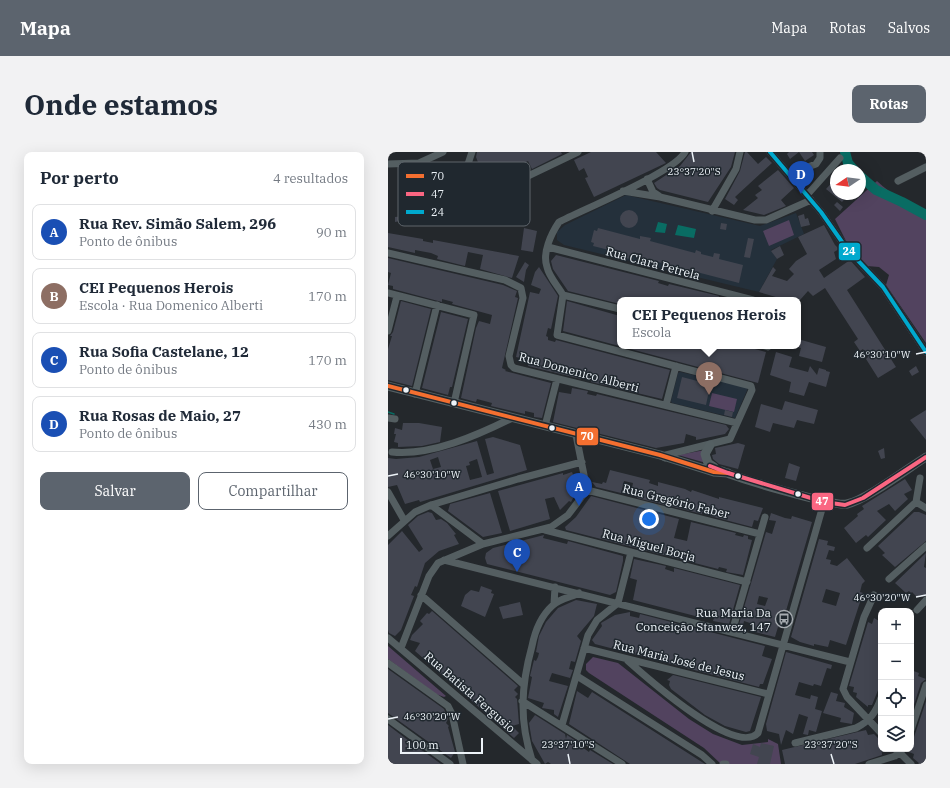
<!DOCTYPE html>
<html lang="pt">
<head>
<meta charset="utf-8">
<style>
  body { margin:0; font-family:"IBM Plex Serif",serif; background:#f2f2f3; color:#1f2937 }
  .controls { position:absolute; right:12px; bottom:12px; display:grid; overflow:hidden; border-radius:8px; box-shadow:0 4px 16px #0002 }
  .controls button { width:36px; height:36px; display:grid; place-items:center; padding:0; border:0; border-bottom:1px solid #e0e1e3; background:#fff; color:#1f2937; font:20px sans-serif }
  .compass { position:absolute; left:442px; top:12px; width:36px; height:36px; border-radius:50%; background:#fff; box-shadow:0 4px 16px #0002; rotate:257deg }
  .scale { position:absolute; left:12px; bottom:10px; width:83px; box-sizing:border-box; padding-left:4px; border:2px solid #edf3f8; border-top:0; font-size:11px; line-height:14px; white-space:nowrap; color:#edf3f8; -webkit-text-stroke:3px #20282f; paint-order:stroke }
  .you { position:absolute; left:261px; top:367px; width:14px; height:14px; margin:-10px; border:3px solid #fff; border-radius:50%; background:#1a73e8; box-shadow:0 0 0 6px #1a73e833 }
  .badge { display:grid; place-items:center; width:26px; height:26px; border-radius:50%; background:#5c646e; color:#fff; font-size:13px; font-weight:700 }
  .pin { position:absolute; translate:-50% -33px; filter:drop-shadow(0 1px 2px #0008) }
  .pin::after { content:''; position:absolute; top:21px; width:14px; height:12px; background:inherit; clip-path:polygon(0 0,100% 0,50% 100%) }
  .popup { position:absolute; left:229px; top:145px; width:184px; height:52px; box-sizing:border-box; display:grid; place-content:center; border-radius:8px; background:#fff; filter:drop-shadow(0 1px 3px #0005); font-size:13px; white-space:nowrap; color:#747a83 }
  .popup b { font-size:15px; color:#1f2937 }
  .popup::after { content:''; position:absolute; left:50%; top:100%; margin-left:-8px; border:8px solid transparent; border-top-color:#fff }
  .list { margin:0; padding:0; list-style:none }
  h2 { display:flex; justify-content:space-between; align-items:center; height:52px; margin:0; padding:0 16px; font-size:17px }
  h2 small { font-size:13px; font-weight:400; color:#747a83 }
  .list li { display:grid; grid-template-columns:26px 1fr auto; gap:12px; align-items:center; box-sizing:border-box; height:56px; margin:0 8px 8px; padding:0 8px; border:1px solid #e0e1e3; border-radius:8px }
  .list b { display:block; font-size:15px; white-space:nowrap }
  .list p { margin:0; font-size:13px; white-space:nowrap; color:#747a83 }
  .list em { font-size:13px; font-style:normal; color:#747a83 }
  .actions { display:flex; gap:8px; padding:12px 16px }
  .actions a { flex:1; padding:9px 0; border:1px solid #5c646e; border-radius:8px; text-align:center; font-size:14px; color:#5c646e }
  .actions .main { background:#5c646e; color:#fff }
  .icon { flex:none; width:22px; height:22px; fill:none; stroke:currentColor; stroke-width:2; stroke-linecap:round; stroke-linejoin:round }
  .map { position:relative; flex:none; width:538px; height:612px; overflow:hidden; border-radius:8px }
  header { display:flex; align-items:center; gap:24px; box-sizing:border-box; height:56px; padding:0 20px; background:#5c646e; color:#fff }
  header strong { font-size:19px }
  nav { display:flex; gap:22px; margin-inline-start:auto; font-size:14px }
  .intro { display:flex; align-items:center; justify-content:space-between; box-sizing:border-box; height:96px; padding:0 24px }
  h1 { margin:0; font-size:28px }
  .button { padding:10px 18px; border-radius:8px; background:#5c646e; color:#fff; font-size:14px; font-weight:700 }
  main { display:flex; gap:24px; padding:0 24px }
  aside { flex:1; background:#fff; border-radius:8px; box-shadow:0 4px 16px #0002 }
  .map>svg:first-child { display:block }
  .built { fill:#24303b }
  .green { fill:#52435f }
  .water { fill:#096c63 }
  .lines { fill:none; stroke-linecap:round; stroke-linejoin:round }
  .stream { stroke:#096c63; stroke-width:1.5 }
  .river { stroke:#096c63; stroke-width:10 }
  .building { fill:#424550; fill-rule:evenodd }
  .street { stroke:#545e61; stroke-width:7 }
  .secondary { stroke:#556063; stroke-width:9 }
  .bus-1-casing { stroke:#20282f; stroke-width:7 }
  .bus-2-casing { stroke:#20282f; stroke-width:7 }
  .bus-3-casing { stroke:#20282f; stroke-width:7 }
  .bus-1 { stroke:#f46f30; stroke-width:4 }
  .bus-2 { stroke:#fa6682; stroke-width:4 }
  .bus-3 { stroke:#00a9ce; stroke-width:4 }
  .ticks { fill:none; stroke:#edf3f8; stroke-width:1.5 }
  .bus-dot { fill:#edf3f8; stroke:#20282f; stroke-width:1.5 }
  .labels { text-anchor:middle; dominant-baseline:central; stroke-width:3; stroke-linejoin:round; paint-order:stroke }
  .street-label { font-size:12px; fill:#edf3f8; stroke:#20282f }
  .poi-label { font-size:12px; fill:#edf3f8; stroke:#20282f; text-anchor:end }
  .key { fill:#20282f; stroke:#5e656b; stroke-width:1 }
  .key-label { font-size:11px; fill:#edf3f8 }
  .ticks-label { font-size:10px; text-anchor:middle; fill:#edf3f8; stroke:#20282f; stroke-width:3; stroke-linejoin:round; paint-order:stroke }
  .line-badge { stroke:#20282f; stroke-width:1.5 }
  .badge-label { font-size:11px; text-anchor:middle; font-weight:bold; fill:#fff }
</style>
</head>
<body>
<header>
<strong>Mapa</strong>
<nav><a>Mapa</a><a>Rotas</a><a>Salvos</a></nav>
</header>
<div class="intro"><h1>Onde estamos</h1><a class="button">Rotas</a></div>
<main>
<aside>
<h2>Por perto<small>4 resultados</small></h2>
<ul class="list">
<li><span class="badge" style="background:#1a4fb4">A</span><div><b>Rua Rev. Simão Salem, 296</b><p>Ponto de ônibus</p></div><em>90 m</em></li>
<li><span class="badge" style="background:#8d6e63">B</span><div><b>CEI Pequenos Herois</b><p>Escola · Rua Domenico Alberti</p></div><em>170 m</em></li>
<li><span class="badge" style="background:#1a4fb4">C</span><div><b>Rua Sofia Castelane, 12</b><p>Ponto de ônibus</p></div><em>170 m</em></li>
<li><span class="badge" style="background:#1a4fb4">D</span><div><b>Rua Rosas de Maio, 27</b><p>Ponto de ônibus</p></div><em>430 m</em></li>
</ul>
<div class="actions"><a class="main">Salvar</a><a>Compartilhar</a></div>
</aside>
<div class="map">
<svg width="538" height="612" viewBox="0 0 538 612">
  <rect width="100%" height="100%" fill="#24282c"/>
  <!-- built -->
  <path class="built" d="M238,43L372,74L408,61L416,82L383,98L389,107L371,140L176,93L169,88V80L177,73Z
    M292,220L358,235L360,236L347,266L284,251L283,249L290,221Z"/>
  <!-- green -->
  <path class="green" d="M489,29C504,44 523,51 538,66V191L498,133L501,123L491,115L479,114L458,89L447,67Z
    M401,68L406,83L381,94L375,79Z
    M324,241L349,247L346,260L321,254Z
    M317,298L318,311L290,303Z
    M0,494L58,544L56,545L48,542L0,507Z
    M205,505L230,511L301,567L325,582L354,593L380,590V587L390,592L393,612H333L316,596L201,521L198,518V512Z"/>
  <!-- water -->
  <path class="water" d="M270,70L279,72L277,81L267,80Z
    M290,73L308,77L306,86L287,83Z"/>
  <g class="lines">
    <!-- stream -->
    <path class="stream" d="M0,260L6,262"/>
    <!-- river -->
    <path class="river" d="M457,0L460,11L466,18
      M472,24L488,38L514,50L538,63"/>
  </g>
  <!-- building -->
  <path class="building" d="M89,0H173L174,2L144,17L140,9L132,13L136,20L114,31L111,25L85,36L84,33L80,34L86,10L91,13L88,5Z
    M203,0H268L278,11L206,45L197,26L200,25L196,16L191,19L186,8Z
    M303,0H347L343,15L320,50L272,38L269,36L266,31L292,14Z
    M357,0H359L370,12L378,5L384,11L347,45L350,48L346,53L337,47L352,19Z
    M401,0H424L426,3L417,9L411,0L402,7L399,2Z
    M390,18L406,36L393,48L398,54L376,63L355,58L370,46L367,43L374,38L370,34Z
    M448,26V42H461L454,50L438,37Z
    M449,50L455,55L452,59L446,53Z
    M232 67a9 9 0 1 1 18 0a9 9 0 1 1-18 0Z
    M416,62L417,67L420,66L422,73L413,75L410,64Z
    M17,64V68L7,70V65Z
    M333,71L339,72L338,78L332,77Z
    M436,73L447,93L451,97L446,100L448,107L431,118L436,126L462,108L477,125L459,138L508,215L490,226L478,207L480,205L475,197L472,199L466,190L470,187L437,136L425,144L420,139L412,148H398L371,140L385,115L388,118L384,124L399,129L406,122L401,117L408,109L419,102L410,85Z
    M136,76L149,79L145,100L133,98Z
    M210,76L252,87V84L263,86L262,89L307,101L308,98L313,100V102L325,105L326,101L332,102L331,107L355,113L351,131L243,103L242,107L237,106V102L205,94L206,91L203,90L206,78L209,79Z
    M0,81L35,87V89L45,91V88L131,104L124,126L92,117L95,103L80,100L77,114L49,107L50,104L43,101L27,98V101L0,95Z
    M360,86L366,87L362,106L356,105Z
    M392,94L396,103L389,107L383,99Z
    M168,103L271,129L270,131L280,134L281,132L331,144L330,148H232V152L180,139L165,117L163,109Z
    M0,106L115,133L129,139L127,145L130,146L114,216L118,218L117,219L163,231L154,266L146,265V261L137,259V262L103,254L104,251L89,247L88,250L73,246L88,176L91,169L102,172L104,163L64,152L65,150L54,147V150L5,137V134L0,133L3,121L0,120Z
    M137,110L141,113L138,118L136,130L128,125Z
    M151,115L170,144L163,177L160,176L158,184L160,185V188L167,190L168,188L282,218L274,247L203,230L204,228L194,225L193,227L140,214L141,211L136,210L137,207L128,205L142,140L151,142L153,137L143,133L147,120Z
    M13,149L43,157L24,234L0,228V197L4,184H2L5,180Z
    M179,149L232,164V194H356L378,200L370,231L175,179Z
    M53,160L80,167L64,235H62L60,243L34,236Z
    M410,187L438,195L434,210L411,204L413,196L410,195Z
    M388,200L404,205L401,215L420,220L422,214L429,223L431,216L438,218V219L442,220L438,235L421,230L416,244L401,240L403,230L382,223Z
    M528,214L531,220L524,224L521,219Z
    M294,225L321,232V234H322L318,253L289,246Z
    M184,236L200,239L199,242L208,244L209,242L338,273L341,277L337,282L308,288V285L298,282L296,291L268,296L165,270L171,240L183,242Z
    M397,249L430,258L426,272L409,268L406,276L385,271L382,280L367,275L373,252L394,258Z
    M337,258L345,260L344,265L336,263Z
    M538,258V288L522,268Z
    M15,271H31L54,275L52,290L34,294L10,295V291L6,290L8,282H6L7,276L14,278Z
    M105,285L132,293L139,318L32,350L31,348L17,352L9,333L0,335V306L8,307L31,305L89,289L99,323L106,321L97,287ZM50,305L53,315L45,317L42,308ZM89,307L94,325L82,328L78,314L82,313L81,310Z
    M350,291L357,293L350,317L331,312L325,307L324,303L328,302L327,296Z
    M496,296L497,306L493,307L490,299Z
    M401,311L412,315L408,329L397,326Z
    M222,318L262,328L261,331L270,334V330L297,337L303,340L304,338L331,347V345L375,356L370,369L366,368L364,375L322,364L323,362L314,360V362L249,346L250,342L243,341L245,331L236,329L233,341L208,335L204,330L214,332L215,330L218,331Z
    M184,320L188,330L186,339H189L183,350L181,349L172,358L166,345L157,347L162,367L122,379L110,339L175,321V323Z
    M517,327L524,338L516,342L520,347L507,359L501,352L489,359L498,368L480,385L478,383L468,391L456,376L470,364L469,362L476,357L474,354Z
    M102,341L114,381L95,385L60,359L62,352Z
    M203,344L291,367L286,386L299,389L303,370L348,381L347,383L355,385L356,383L360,384V387L364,388L355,423L338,420L339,417L331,415L330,417L178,378L177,375L188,365Z
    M40,360L44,361L48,368L53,367L59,371L68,382L66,383L71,392L51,399L37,411L29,435L27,434L23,443L26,444L13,478L7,484L1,481L0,478V393L14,379L31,400L35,397L20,373L30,364Z
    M526,360H531L538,363V389L507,415L494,403L497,401L490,394Z
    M383,361L397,366L403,367L404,364L424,370L393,476L390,475L387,485L363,479L365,472L356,469L354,477L350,476L378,380L384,382L388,369L381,368ZM371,444L380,446L377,454L369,452Z
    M156,383L155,386L179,392L180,389L235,404V409L228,440L222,443L99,412L97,406L98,401L105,396Z
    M431,387L440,389L439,393L447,395L446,399L441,398L438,407L443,408L442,412L449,414L459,406L477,429L474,432L472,440L475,441L458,493L442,488L440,495L426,492V494L412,490L403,485ZM438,437L452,441L448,454L434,450Z
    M538,401L536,415L538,416V443L534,445L532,443L529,445L524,440L523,441L521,439L518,441L507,431Z
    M246,407L278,414L277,417L286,420V416L352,433L341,472L325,469L326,466L318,464L315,466L245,448L249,428L242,426Z
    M93,434L104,438L103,441L106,442L97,465L73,454L77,443L83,438L91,440Z
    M188,448L209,452L206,464L189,484L193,489L187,510L183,509L181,517L185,518L182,526L164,521L161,529L180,534L170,565L166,562V558L154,556L156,551L140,546L144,525L142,524L146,508L148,509L150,505L151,501L148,500L151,484L158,470L170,456Z
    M132,450L135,463L115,467L111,455Z
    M44,459L130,534L126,538L130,542L127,545L129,547L131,572L124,574L131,581L126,586L27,499L32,491L22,488L24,483L35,472L32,469L39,461L41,462Z
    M242,460V464L251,466L252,462L377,494L374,504L384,507L375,532H372L371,535L207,492L204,488L214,474L213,471L227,463Z
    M486,466L493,470V531L484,553H480V555L468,545L469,541L465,540L466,535L461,534L480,470L484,472Z
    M398,500L444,513L443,517L439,516L433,534L426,532L425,534L411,530L407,543L422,547L423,543L430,545L427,557L434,559L428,580L421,578L420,583L415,582L420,565L411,562L405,582L398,578L393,593L391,582L379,579L378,572Z
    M0,517L56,557L60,567L58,571L61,574L60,575L67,600L63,606L0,561Z
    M523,518L531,521L530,524L538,527L533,531L523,562Z
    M285,523L373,545L362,579L358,580L337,574L317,563L283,537L281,533L282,529L279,528Z
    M189,539L200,546L204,540L317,612H242L181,572Z
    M443,540L450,542L448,549L457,551L456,555L466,561L464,572L452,570L453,566L435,561Z
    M538,549V612H532L525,606L526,602L521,600Z
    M147,563L177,582L178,587L179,583L191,591L195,594L194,595L201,600L202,598L225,612H163L160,610L157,612L144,589L141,571Z
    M0,573L17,586L53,612H0Z
    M478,578L480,583L486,582L493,589L494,603L467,612H397L394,598Z
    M373,591L386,594L382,612H369L371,605L362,602L365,592L372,595Z"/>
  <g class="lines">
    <!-- street -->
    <path class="street" d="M84,0L75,27L74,35L78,44L86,48L96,45L190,0
      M382,0L433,60L459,97L495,135L538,200
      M0,12L31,11L55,0
      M401,22L428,12L432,6V0
      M259,27L265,40L271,44
      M510,29L538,15
      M235,39L272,45L367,68H378L423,48
      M419,43L452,6
      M324,59L348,17L352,0
      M160,95L365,148
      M0,101L117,128L133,136L135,146L121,204L123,213L126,216L349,271
      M0,141L86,163L66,251
      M175,143L232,157
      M0,179L9,144
      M377,194L380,195
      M27,242L49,153
      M278,253L288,214
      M0,266L7,267
      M157,274L169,227
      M4,300C43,304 90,283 124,266
      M277,306L278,303L342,287L364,238L363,234L169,183L175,143C170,134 161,125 159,115C154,101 163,82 171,70C196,57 287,20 297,0
      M199,338L372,382
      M0,340L16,368
      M528,350L532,326
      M528,350L538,356
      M43,353L95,392
      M157,378L359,430
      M0,384L27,360L43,353L130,327L194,310
      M479,396L528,350
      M56,408L462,510
      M501,427L538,394
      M33,443L135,532
      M486,443L476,465L455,537L459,545L493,581
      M166,452L167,435
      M529,458L538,448
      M344,480L377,365
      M0,486L149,612
      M13,496L41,424L50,411L95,392L163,375L180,363L199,338L188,283
      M196,496L380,542
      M239,508C257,524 347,605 370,581L436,350
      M0,511L60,554L64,562L75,612
      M189,524L314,603L324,612
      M134,549L234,612
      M0,567L62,612
      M174,573L200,483L209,468L230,451L243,400
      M523,578L538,533
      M407,591L468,576C482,569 488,560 493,546
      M508,597L523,612
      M144,608C131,568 133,534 144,494C147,479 152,465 164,454C170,447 183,445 191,441
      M335,612H338
      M481,612L507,604L515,597"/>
    <!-- secondary -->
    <path class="secondary" d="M0,234L272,303L326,320L340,321
      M322,293L317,302L320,311L326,315
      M334,319C350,326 446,355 459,352C478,348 519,317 538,305"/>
    <!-- bus-1 casing -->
    <g class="bus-1-casing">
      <path id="bus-1" d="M0,234L272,303L326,320L340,321"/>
    </g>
    <!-- bus-2 casing -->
    <g class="bus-2-casing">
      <path id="bus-2" d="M322,314L340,321L436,350L457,353L475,346L538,305"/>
    </g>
    <!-- bus-3 casing -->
    <g class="bus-3-casing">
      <path id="bus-3" d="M382,0L433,60L459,97L495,135L538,200"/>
    </g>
    <!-- bus-1 -->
    <use href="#bus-1" class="bus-1"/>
    <!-- bus-2 -->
    <use href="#bus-2" class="bus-2"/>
    <!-- bus-3 -->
    <use href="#bus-3" class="bus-3"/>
  </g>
  <!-- ticks -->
  <path class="ticks" d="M304,0L306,10M528,202L538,200M0,324L10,322M528,445L538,443M0,567L10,565M180,602L182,612M443,602L446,612"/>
  <!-- icons -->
  <defs>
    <g id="bus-ring" transform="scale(0.9)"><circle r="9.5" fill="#20282f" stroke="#a7acb1" stroke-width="1.5"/><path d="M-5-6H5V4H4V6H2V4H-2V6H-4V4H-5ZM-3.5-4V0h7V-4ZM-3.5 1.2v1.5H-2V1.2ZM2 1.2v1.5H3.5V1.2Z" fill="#a7acb1"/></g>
  </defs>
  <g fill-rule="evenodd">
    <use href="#bus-ring" x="396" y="467"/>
  </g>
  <!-- markers -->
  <g class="bus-dot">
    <circle cx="18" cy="238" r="3.5"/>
    <circle cx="66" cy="251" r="3.5"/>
    <circle cx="164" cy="276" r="3.5"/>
    <circle cx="350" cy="324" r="3.5"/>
    <circle cx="410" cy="342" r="3.5"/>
  </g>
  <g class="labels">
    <!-- street labels -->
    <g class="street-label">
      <text transform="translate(265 111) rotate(15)">Rua Clara Petrela</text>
      <text transform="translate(191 220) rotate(15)">Rua Domenico Alberti</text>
      <text transform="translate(288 349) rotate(14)">Rua Gregório Faber</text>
      <text transform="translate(261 393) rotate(15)">Rua Miguel Borja</text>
      <text transform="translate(291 508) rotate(14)">Rua Maria José de Jesus</text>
      <text transform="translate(82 540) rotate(41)">Rua Batista Fergusio</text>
    </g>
    <!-- poi labels -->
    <g class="poi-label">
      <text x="383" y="460">Rua Maria Da<tspan x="383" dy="14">Conceição Stanwez, 147</tspan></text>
    </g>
  </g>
  <!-- legend -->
  <rect x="10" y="10" width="132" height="64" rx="6" class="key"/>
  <rect x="18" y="22" width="18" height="4" fill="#f46f30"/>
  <rect x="18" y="40" width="18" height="4" fill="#fa6682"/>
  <rect x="18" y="58" width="18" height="4" fill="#00a9ce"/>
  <g class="key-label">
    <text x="43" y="28">70</text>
    <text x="43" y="46">47</text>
    <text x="43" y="64">24</text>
  </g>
  <g class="ticks-label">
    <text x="306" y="23">23°37'20"S</text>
    <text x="494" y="206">46°30'10"W</text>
    <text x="44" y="326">46°30'10"W</text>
    <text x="494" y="449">46°30'20"W</text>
    <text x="44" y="568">46°30'20"W</text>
    <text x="180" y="596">23°37'10"S</text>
    <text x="443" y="596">23°37'20"S</text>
  </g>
  <g class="line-badge">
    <rect x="450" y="90" width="23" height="19" rx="4" fill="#00a9ce"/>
    <rect x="188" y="275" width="23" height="19" rx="4" fill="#f46f30"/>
    <rect x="423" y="340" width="23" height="19" rx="4" fill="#fa6682"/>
  </g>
  <g class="badge-label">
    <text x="461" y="103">24</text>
    <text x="199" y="288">70</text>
    <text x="434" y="353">47</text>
  </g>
</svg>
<div class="controls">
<button>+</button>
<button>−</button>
<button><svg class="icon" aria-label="locate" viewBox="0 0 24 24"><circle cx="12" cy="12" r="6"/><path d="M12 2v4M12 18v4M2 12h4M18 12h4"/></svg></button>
<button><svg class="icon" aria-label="layers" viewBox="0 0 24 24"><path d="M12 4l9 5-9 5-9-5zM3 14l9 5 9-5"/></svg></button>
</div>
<svg class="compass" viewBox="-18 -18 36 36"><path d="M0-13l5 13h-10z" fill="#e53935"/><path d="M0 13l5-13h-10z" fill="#747a83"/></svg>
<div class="scale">100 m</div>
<div class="you"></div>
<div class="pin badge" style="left:191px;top:354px;background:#1a4fb4">A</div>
<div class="pin badge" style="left:321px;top:243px;background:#8d6e63">B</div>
<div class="popup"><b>CEI Pequenos Herois</b>Escola</div>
<div class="pin badge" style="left:129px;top:420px;background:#1a4fb4">C</div>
<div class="pin badge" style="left:413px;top:42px;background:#1a4fb4">D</div>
</div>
</main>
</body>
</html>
